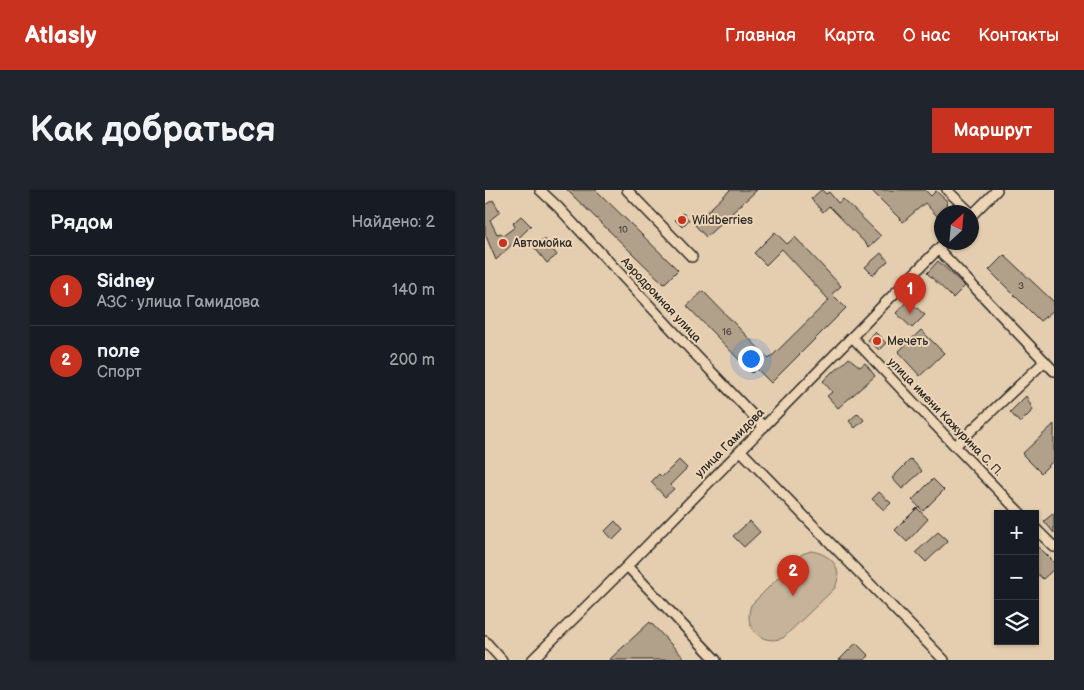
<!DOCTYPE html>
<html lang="ru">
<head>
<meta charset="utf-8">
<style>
  body { margin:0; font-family:"Balsamiq Sans",sans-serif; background:#20242c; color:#f1f3f6 }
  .controls { position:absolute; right:15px; bottom:15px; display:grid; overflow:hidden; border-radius:0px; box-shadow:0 1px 4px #0004 }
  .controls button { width:45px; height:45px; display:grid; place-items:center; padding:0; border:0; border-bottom:1px solid #363941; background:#171b24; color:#f1f3f6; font:25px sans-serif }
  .compass { position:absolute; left:449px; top:15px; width:45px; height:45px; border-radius:50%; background:#171b24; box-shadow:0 1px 4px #0004; rotate:26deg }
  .you { position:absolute; left:265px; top:168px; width:18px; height:18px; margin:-12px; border:4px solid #fff; border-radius:50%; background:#1a73e8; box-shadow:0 0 0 8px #1a73e833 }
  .badge { display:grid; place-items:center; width:32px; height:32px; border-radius:50%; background:#c8321e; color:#fff; font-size:16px; font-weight:700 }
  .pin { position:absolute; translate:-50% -41px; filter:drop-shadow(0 1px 2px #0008) }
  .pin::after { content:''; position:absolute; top:26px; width:18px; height:15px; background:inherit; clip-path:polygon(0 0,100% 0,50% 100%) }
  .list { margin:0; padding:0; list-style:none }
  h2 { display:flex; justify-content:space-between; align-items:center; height:65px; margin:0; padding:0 20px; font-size:21px }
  h2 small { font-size:16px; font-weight:400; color:#9ea1a6 }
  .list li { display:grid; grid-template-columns:32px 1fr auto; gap:15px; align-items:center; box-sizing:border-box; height:70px; padding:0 20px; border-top:1px solid #363941 }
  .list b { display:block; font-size:19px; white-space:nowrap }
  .list p { margin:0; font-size:16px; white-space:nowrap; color:#9ea1a6 }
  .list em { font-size:16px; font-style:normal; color:#9ea1a6 }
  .icon { flex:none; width:28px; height:28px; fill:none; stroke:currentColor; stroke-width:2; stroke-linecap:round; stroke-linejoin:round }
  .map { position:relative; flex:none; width:569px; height:470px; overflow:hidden; border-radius:0px }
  header { display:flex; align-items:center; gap:30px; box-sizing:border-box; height:70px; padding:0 25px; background:#c8321e; color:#fff }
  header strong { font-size:24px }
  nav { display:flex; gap:28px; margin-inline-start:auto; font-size:18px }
  .intro { display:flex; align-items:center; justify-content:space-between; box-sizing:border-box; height:120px; padding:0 30px }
  h1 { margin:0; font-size:35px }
  .button { padding:12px 22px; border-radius:0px; background:#c8321e; color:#fff; font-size:18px; font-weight:700 }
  main { display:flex; gap:30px; padding:0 30px }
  aside { flex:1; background:#171b24; border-radius:0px; box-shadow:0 1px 4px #0004 }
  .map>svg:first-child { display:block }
  .green { fill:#c7b39a; stroke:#796f62 }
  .building { fill:#b1a08a; stroke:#2b2b2b }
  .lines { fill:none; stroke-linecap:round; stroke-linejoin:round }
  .minor-casing { stroke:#2b2b2b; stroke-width:12 }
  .minor { stroke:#edd5b5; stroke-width:9 }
  .poi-dot { fill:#c8321e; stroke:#edd5b5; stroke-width:2 }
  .labels { text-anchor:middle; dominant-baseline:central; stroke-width:4; stroke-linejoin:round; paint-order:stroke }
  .number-label { font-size:10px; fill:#4c4843 }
  .poi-label { font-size:12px; fill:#2b2b2b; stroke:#edd5b5; text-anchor:start }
  .street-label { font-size:12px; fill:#2b2b2b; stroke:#edd5b5 }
</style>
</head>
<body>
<header>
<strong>Atlasly</strong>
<nav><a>Главная</a><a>Карта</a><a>О нас</a><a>Контакты</a></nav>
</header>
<div class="intro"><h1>Как добраться</h1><a class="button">Маршрут</a></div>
<main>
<aside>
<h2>Рядом<small>Найдено: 2</small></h2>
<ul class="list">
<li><span class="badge">1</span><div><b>Sidney</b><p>АЗС · улица Гамидова</p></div><em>140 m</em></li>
<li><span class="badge">2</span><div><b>поле</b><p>Спорт</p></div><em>200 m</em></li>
</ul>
</aside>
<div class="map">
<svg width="569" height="470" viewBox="0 0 569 470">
  <rect width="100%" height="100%" fill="#e5ceaf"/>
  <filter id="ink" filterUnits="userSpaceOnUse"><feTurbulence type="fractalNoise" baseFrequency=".02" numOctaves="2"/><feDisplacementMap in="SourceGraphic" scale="10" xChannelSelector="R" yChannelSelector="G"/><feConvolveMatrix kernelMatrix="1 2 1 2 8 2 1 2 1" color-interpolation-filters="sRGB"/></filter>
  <g filter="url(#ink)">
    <!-- green -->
    <path class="green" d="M326,361C346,364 359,378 350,398L298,448C275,456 258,437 266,415L317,364Z"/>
    <!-- building -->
    <path class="building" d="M82,0H111L193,80L179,94Z
      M245,0H272L221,47L209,34Z
      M336,0H337L341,4L344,2L353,13L358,9L396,46L384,57L344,16L338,22L326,9Z
      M386,0H440L446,6L451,1L462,11L461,17L452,26L440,13L418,32Z
      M8,10L15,22L5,30L12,44L15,43L19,45L30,37L28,33L36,26L46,36L11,70L0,44V15Z
      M198,23L204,30L197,37L190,30Z
      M290,42L302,54L310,47L356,96L347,104L361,118L286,193L272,179L267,183L202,116L218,101L284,169L344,110L297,59L281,75L269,63Z
      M59,48L72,65L62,73L49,57Z
      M396,63L403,71L388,85L380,77Z
      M519,65L569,112V120L555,131L504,80Z
      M453,71L480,96L468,108L442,83Z
      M423,110L440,125L427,138L411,123Z
      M436,140L459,163L435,186L413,162Z
      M390,142L401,153L394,160L383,150Z
      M364,168L375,177L380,173L390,186L353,218L342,206L347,202L338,191L348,181L349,182Z
      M541,206L548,220L535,233L525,222Z
      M373,223L379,230L370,238L364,231Z
      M569,234V270L556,283L537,264Z
      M426,269L437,281L417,299L407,288Z
      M194,270L202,278L185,295L189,299L180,307L166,292L174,284L177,287Z
      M448,289L459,300L438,321L427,310Z
      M394,302L406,313L399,320L387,309Z
      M432,318L443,329L422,352L410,340Z
      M569,323V343L559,331Z
      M130,331L138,340L128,350L120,341Z
      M265,331L275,342L259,357L248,346Z
      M453,342L463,351L441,372L431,362Z
      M550,353L569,372V379L558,389L550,382Z
      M165,432L201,470H124Z
      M371,453L384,466L379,470H354Z"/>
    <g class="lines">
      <!-- minor casing -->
      <g class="minor-casing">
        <path id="minor" d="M55,0L73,17L205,159L279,237
          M142,0L207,67
          M462,0L485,22
          M487,25L512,0
          M453,59L569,181
          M367,147L470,256L536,324
          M470,256L560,171
          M256,261L459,470
          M550,338L569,357
          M142,376L231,470
          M0,451L17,470
          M47,470L142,376L460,52"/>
      </g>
      <!-- minor -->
      <use href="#minor" class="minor"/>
    </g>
  </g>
  <!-- markers -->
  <g class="poi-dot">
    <circle cx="197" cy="30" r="5"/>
    <circle cx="18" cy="53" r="5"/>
    <circle cx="392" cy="151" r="5"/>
  </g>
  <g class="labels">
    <!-- number labels -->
    <g class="number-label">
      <text x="138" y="40">10</text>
      <text x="536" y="96">3</text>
      <text x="242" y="142">16</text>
    </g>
    <!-- poi labels -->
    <g class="poi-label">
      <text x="207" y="30">Wildberries</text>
      <text x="28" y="53">Автомойка</text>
      <text x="402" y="151">Мечеть</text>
    </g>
    <!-- street labels -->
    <g class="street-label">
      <text transform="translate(176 110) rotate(47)">Аэродромная улица</text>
      <text transform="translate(460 227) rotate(46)">улица имени Кажурина С. П.</text>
      <text transform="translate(245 253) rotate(-45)">улица Гамидова</text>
    </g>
  </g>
</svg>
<div class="controls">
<button>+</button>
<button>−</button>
<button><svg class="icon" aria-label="layers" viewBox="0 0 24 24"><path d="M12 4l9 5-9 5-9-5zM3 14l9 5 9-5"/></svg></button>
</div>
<svg class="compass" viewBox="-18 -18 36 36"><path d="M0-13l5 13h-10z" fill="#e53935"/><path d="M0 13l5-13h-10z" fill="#9ea1a6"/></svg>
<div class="you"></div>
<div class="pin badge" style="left:425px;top:124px">1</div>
<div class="pin badge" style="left:308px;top:406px">2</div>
</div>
</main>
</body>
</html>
